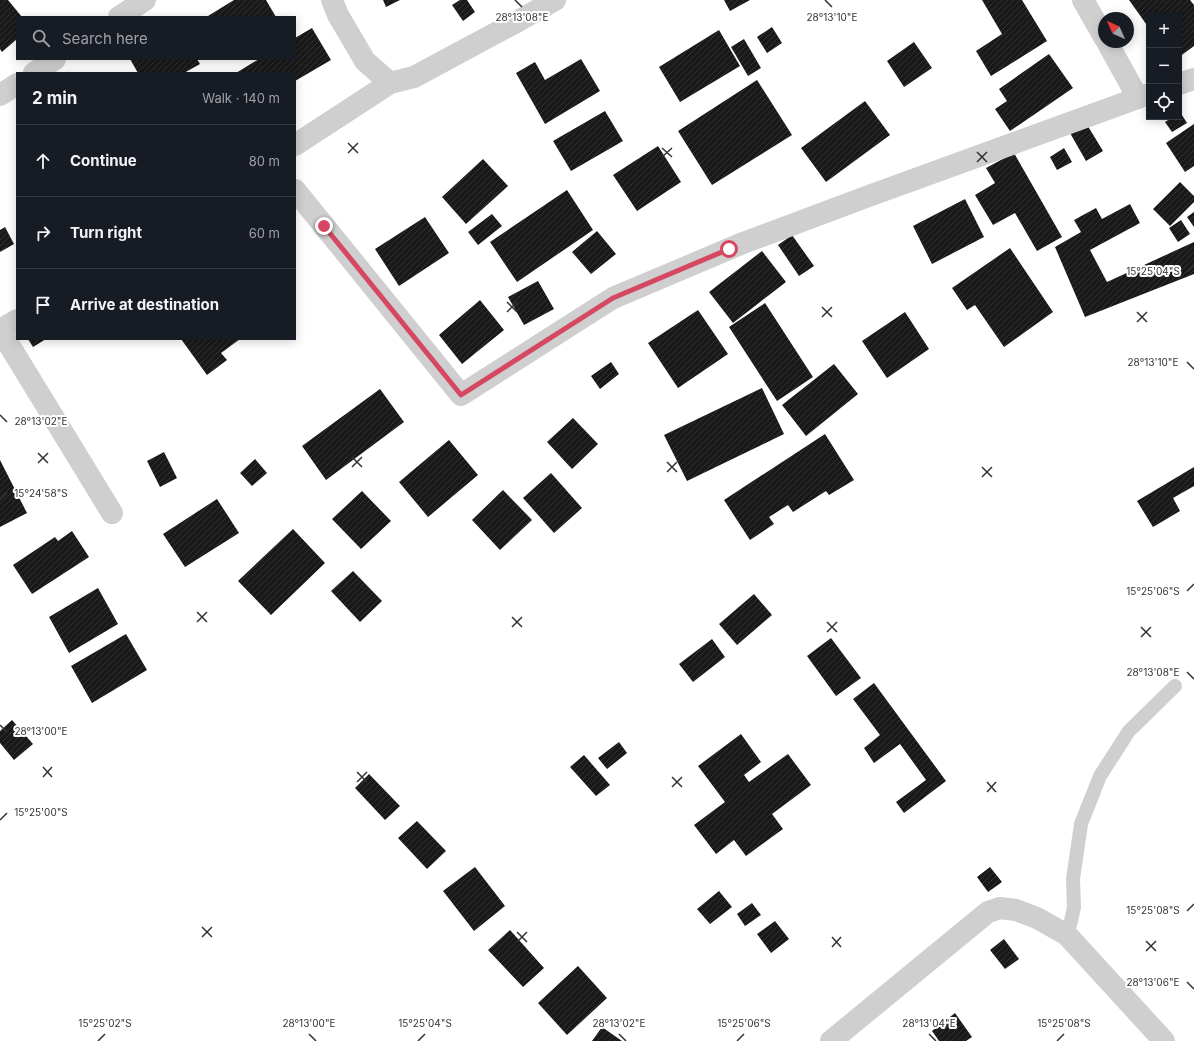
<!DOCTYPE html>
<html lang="en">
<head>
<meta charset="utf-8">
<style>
  body { margin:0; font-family:Inter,sans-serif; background:#242831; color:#f1f3f6 }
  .controls { position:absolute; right:12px; top:12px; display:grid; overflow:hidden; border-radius:0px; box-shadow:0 2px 10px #0003 }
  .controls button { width:36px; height:36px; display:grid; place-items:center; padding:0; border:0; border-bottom:1px solid #363941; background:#171b24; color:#f1f3f6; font:20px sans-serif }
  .compass { position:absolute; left:1098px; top:12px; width:36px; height:36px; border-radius:50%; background:#171b24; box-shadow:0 2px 10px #0003; rotate:315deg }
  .stop { position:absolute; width:12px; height:12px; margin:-9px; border:3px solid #d64762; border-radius:50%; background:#fff }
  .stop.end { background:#d64762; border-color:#fff; box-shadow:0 1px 4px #0008 }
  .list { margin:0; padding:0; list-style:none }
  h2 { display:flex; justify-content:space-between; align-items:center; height:52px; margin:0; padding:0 16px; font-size:17px }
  h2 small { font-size:13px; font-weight:400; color:#9ea1a6 }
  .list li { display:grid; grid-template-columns:26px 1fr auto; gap:12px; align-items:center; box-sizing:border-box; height:72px; padding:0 16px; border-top:1px solid #363941 }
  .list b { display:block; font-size:15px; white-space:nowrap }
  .list em { font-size:13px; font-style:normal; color:#9ea1a6 }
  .icon { flex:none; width:22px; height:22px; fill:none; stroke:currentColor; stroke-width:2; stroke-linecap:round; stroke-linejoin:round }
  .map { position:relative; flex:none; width:1194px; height:1041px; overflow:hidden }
  .search { position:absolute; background:#171b24; box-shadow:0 2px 10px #0003; left:16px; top:16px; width:280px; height:44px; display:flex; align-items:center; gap:10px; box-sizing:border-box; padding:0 14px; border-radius:0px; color:#9ea1a6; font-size:15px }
  .panel { position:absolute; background:#171b24; box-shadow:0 2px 10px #0003; left:16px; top:72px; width:280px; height:268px; border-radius:0px }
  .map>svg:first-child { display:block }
  .building { fill:url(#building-hatch) }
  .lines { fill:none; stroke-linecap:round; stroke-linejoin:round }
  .service { stroke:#cfcfcf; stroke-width:14 }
  .minor { stroke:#cfcfcf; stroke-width:22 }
  .route { stroke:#d64762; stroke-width:5 }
  .ticks { fill:none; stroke:#323232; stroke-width:1.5 }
  .ticks-label { font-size:10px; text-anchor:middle; fill:#323232; stroke:#fff; stroke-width:4; stroke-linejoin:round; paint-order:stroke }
</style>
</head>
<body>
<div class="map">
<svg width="1194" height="1041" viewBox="0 0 1194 1041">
  <defs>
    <pattern id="building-hatch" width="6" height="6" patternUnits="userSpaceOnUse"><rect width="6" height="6" fill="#191919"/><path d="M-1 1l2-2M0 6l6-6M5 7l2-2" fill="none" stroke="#323232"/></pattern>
  </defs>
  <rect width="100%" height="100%" fill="#fff"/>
  <!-- building -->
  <path class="building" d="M0,0H8L22,17H17V39L2,52L0,49Z
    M234,0H266L276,17H208V16Z
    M383,0H400L386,7Z
    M460,0H467L475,12L463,21L452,5Z
    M724,0H750L730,11Z
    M982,0H1022L1047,41L991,76L976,51L1002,34Z
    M1129,0H1190L1194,5V46L1179,57V15H1149V28Z
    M772,27L782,43L767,53L757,37Z
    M312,28L331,60L295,81V73H236L259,59H295V38Z
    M719,30L740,66L680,102L659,67Z
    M744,39L761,68L748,76L731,47Z
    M914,42L932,68L904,87L887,61Z
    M1049,54L1073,88L1010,131L995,109L1007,101L999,89Z
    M130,59H197L200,64L184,73H138Z
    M581,59L600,91L545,124L516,73L535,62L545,80Z
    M757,80L792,135L712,185L678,131Z
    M865,101L890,135L826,182L801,148Z
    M605,111L623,141L571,171L553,141Z
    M1180,112L1187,123L1172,132L1165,122L1173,117H1179V113Z
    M1086,123L1103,151L1086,161L1070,133Z
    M1194,124V166L1185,172L1166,143Z
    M658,146L681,182L637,211L613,175Z
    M1064,148L1072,162L1057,170L1050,157Z
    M1014,153L1062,237L1037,251L1015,213L993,225L975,195L995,183L986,168Z
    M483,159L508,186L466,224L442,197Z
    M1180,182L1194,196V202L1170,226L1153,209Z
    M567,190L593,230L517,282L490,242Z
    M965,199L984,237L932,264L913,226Z
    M1130,204L1140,223L1090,250L1107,282L1194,242V274L1085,317L1055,247L1081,232L1074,220L1096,208L1102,219Z
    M1194,212V227L1187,217Z
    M492,214L502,226L478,245L468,232Z
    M425,217L449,253L399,286L375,249Z
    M1181,220L1190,234L1178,242L1169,228Z
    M5,227L14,244L0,252V230Z
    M597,231L616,254L591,274L572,252Z
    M792,235L814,266L799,276L778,245Z
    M1010,248L1053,312L1004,347L975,305L967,310L952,288Z
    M762,251L786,282L733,323L709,292Z
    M538,281L554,309L524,325L508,297Z
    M480,300L504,330L462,364L439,335Z
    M765,303L813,377L777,401L729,327Z
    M698,310L728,354L678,388L648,343Z
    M905,312L929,349L887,378L862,341Z
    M28,339H46L33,347Z
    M181,339H240L221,353L227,360L207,375Z
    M611,362L619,374L600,389L591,376Z
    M834,364L858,394L806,436L782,405Z
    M762,388L784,434L687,481L664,435Z
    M380,389L404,422L326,480L302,446Z
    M573,418L598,444L572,469L547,442Z
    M825,434L854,480L829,495L826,491L793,512L788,505L769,517L774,524L750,540L724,500Z
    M449,440L478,475L428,517L399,482Z
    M164,452L177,478L160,487L147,461Z
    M255,459L267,473L252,486L240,473Z
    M0,460L27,513L0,527Z
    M1194,467V486L1173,498L1180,511L1153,527L1137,501Z
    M551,473L582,508L554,533L523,498Z
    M503,490L532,520L500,550L472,520Z
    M362,491L391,521L361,549L332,519Z
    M217,499L239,533L185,567L163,534Z
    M293,529L325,563L271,615L238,581Z
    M72,531L89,557L32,594L13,565L55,537L58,541Z
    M353,571L382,601L360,622L331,591Z
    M98,588L118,624L69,653L49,617Z
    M754,594L772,615L737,645L719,624Z
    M126,634L147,670L92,703L71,666Z
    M831,638L861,678L836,696L807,656Z
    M712,639L725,657L693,682L679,664Z
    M874,683L946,781L904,813L896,802L926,780L900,744L874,763L864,748L880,735L853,699Z
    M12,720L33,744L14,760L0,743V731Z
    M741,734L761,762L744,775L749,782L788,754L811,785L772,814L783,829L746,856L734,840L716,854L694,825L725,802L698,766Z
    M619,742L627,753L607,769L598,758Z
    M584,755L610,785L596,796L570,767Z
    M369,774L400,806L385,820L355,788Z
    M417,821L446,851L427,869L398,838Z
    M475,867L505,906L474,931L443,891Z
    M990,867L1002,882L988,892L977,877Z
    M719,891L732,907L710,924L697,909Z
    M752,903L761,915L745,926L737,914Z
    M775,921L789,939L771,953L757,934Z
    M510,930L544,968L523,987L488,950Z
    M1004,939L1019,959L1005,969L990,950Z
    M578,966L607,998L567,1035L538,1003Z
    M955,1013L972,1037L966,1041H939L932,1031Z
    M602,1027L622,1041H592Z"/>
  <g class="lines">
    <!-- service -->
    <path class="service" d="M1067,935L1071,921L1074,907L1073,879L1081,824L1100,776L1129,731L1175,686"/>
    <!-- minor -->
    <path class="minor" d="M332,0L338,15L365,61L390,83L414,77L520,20L555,0
      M1083,0L1104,37
      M119,17L145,0
      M1107,42L1138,98
      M34,73L55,59
      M1179,84L1194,79
      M0,95L17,84
      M295,145L390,83
      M295,190L461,395L613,298L743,243L866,197L1149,94
      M0,330L112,513
      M0,330L17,320
      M831,1041L988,912L1000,908L1016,910L1037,918L1067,935L1164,1041"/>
  </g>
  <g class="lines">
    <!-- route -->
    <path class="route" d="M324,226L461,395L613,298L729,249"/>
  </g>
  <!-- ticks -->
  <path class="ticks" d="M515,0L522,7M825,0L832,7M348,143L358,153M662,148L672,157M977,152L987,162M348,153L358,143M662,157L672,148M977,162L987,152M1187,272L1194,265M507,302L517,312M822,307L832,317M507,312L517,302M1137,312L1147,322M822,317L832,307M1137,322L1147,312M1187,362L1194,369M0,415L7,422M38,453L48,463M352,457L362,467M667,462L677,472M38,463L48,453M352,467L362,457M982,467L992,477M667,472L677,462M982,477L992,467M0,500L7,493M1187,591L1194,584M197,612L207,622M512,617L522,627M197,622L207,612M827,622L837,632M512,627L522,617M1141,627L1151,637M827,632L837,622M1141,637L1151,627M1187,672L1194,679M0,725L7,732M43,767L52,777M357,772L367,782M43,777L52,767M672,777L682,787M357,782L367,772M987,782L996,792M672,787L682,777M987,792L996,782M0,820L7,813M1187,911L1194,904M202,927L212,937M517,932L527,942M202,937L212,927M832,937L841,947M1146,941L1156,951M517,942L527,932M832,947L841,937M1146,951L1156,941M1187,982L1194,989M309,1034L316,1041M619,1034L626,1041M929,1034L936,1041M98,1041L105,1034M418,1041L425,1034M737,1041L744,1034M1057,1041L1064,1034"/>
  <g class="ticks-label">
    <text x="522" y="21">28°13'08"E</text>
    <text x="832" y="21">28°13'10"E</text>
    <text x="1153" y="275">15°25'04"S</text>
    <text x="1153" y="366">28°13'10"E</text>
    <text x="41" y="425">28°13'02"E</text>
    <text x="41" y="497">15°24'58"S</text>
    <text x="1153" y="595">15°25'06"S</text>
    <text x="1153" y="676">28°13'08"E</text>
    <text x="41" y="735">28°13'00"E</text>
    <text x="41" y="816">15°25'00"S</text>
    <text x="1153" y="914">15°25'08"S</text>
    <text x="1153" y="986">28°13'06"E</text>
    <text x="105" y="1027">15°25'02"S</text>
    <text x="309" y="1027">28°13'00"E</text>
    <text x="425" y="1027">15°25'04"S</text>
    <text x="619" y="1027">28°13'02"E</text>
    <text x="744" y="1027">15°25'06"S</text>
    <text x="929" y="1027">28°13'04"E</text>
    <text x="1064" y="1027">15°25'08"S</text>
  </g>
</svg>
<div class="controls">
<button>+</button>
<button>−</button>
<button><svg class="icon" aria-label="locate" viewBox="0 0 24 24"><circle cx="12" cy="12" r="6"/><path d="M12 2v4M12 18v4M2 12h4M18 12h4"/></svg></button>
</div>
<svg class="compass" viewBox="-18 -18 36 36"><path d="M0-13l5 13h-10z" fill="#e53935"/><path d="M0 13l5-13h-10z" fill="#9ea1a6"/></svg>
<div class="stop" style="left:729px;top:249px"></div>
<div class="stop end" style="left:324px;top:226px"></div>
<div class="search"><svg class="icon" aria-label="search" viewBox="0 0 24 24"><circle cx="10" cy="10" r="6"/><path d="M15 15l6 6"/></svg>Search here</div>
<section class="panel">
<h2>2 min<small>Walk · 140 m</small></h2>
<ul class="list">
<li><svg class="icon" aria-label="ahead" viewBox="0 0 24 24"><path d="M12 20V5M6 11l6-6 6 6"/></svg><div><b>Continue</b></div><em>80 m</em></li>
<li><svg class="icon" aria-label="right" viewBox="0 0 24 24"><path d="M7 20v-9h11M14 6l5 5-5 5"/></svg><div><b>Turn right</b></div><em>60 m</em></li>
<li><svg class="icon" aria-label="arrive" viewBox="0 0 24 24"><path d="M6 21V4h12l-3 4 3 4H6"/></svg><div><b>Arrive at destination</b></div></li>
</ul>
</section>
</div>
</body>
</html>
